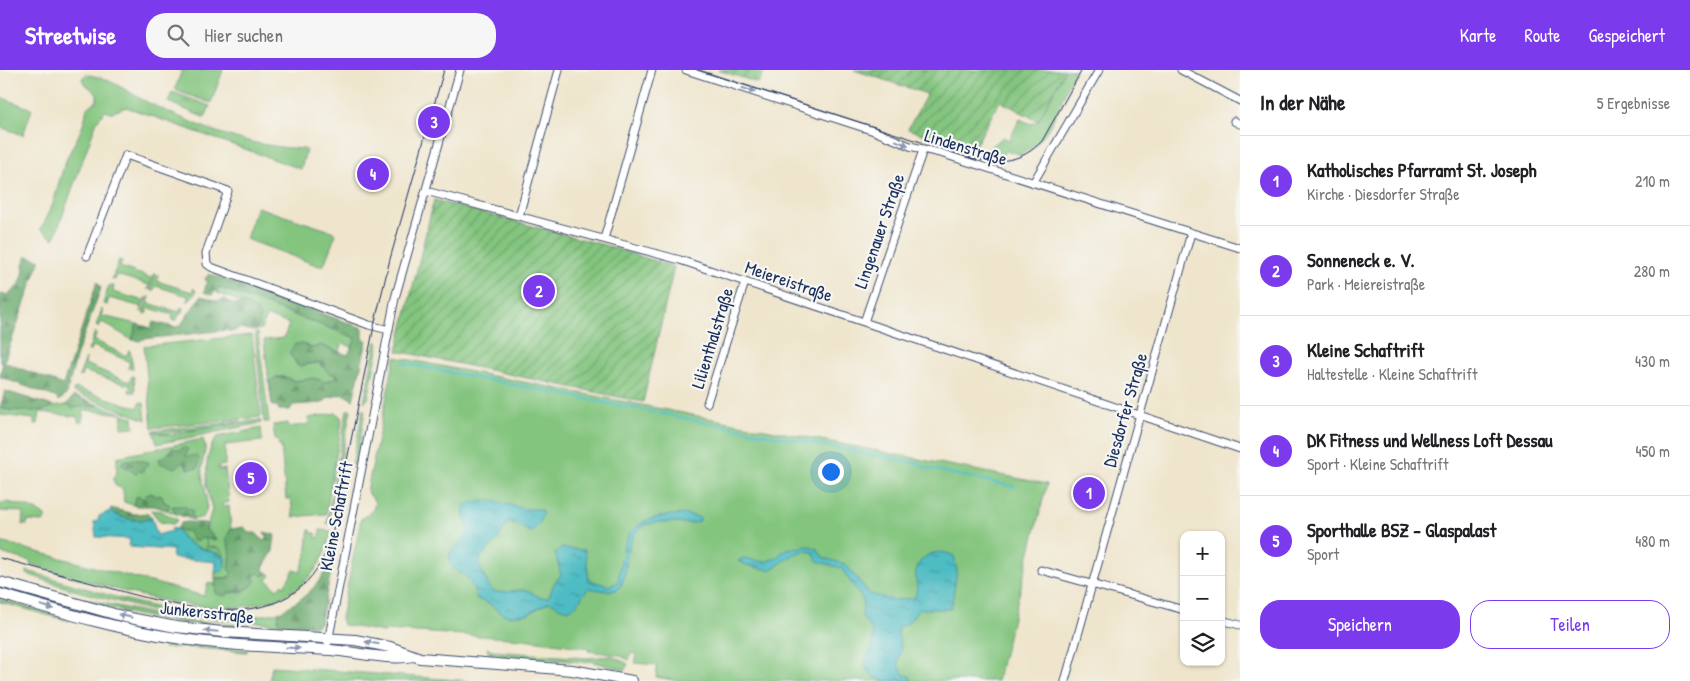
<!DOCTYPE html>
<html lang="de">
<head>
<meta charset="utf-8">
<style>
  body { margin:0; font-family:"Patrick Hand",sans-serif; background:#f6f6f6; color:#202124 }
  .controls { position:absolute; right:15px; bottom:15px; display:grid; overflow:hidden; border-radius:10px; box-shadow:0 1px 4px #0004 }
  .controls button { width:45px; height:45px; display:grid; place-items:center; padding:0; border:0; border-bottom:1px solid #e0e0e0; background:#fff; color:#202124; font:25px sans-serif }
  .you { position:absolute; left:830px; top:401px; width:18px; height:18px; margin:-12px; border:4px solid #fff; border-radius:50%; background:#1a73e8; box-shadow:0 0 0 8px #1a73e833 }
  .badge { display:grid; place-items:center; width:32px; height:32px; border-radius:50%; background:#7c3aed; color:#fff; font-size:16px; font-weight:700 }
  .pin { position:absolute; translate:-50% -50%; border:2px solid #fff; box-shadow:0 1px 5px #0006 }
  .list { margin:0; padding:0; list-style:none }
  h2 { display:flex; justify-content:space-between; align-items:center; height:65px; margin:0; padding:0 20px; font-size:21px }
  h2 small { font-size:16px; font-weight:400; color:#757577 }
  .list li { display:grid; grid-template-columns:32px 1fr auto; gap:15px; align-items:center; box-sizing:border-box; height:90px; padding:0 20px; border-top:1px solid #e0e0e0 }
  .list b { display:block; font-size:19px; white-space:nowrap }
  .list p { margin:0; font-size:16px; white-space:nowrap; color:#757577 }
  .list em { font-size:16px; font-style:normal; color:#757577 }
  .actions { display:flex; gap:10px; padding:15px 20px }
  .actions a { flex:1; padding:11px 0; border:1px solid #7c3aed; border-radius:20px; text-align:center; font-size:18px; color:#7c3aed }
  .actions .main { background:#7c3aed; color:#fff }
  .icon { flex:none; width:28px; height:28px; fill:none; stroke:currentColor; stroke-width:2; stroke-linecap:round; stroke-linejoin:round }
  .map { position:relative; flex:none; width:1240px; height:611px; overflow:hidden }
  header { display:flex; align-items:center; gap:30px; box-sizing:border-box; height:70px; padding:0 25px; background:#7c3aed; color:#fff }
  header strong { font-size:24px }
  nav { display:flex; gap:28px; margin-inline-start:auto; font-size:18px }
  .search { width:350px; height:45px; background:#f6f6f6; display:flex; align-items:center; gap:12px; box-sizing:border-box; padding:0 18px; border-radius:20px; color:#757577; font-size:19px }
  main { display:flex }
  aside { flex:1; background:#fff }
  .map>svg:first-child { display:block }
  .grass { fill:#83c57e; stroke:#4f7a6e }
  .forest { fill:url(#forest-firs); stroke:#426c66 }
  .wetland { fill:url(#wetland-marsh); stroke:#4f7a6e }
  .park { fill:url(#park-tufts); stroke:#4f7a6e }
  .garden { fill:url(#garden-furrows); stroke:#4f7a6e }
  .water { fill:url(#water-ripples); stroke:#347690 }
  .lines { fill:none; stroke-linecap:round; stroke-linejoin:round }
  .stream { stroke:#4dbcc3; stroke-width:2.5 }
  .street-casing { stroke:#3b4a6e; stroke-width:9 }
  .secondary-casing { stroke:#3b4a6e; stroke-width:12 }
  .street { stroke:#fff; stroke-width:7 }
  .secondary { stroke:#fff; stroke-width:10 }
  .tram { stroke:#1b2f5e; stroke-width:1 }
  .oneway { fill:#8d97ae }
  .labels { text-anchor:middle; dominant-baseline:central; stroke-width:4.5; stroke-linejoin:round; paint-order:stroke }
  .street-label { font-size:18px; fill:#1b2f5e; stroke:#f6f6f2 }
</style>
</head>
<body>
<header>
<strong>Streetwise</strong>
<div class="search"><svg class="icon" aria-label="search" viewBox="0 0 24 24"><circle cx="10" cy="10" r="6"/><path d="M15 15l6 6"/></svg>Hier suchen</div>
<nav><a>Karte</a><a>Route</a><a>Gespeichert</a></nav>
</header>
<main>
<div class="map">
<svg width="1240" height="611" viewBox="0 0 1240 611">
  <defs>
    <pattern id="forest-firs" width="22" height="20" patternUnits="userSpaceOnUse" patternTransform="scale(1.25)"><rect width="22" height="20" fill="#6aaa6d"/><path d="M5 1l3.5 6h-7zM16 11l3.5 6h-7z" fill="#568b5d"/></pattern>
    <pattern id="wetland-marsh" width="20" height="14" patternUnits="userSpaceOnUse" patternTransform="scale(1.25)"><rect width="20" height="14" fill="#83c57e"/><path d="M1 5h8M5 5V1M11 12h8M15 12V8" fill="none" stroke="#6aa06a"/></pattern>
    <pattern id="park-tufts" width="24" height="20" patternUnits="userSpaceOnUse" patternTransform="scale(1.25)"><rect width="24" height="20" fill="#83c57e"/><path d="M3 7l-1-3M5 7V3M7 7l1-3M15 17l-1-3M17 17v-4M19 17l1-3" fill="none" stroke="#6aa06a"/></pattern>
    <pattern id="garden-furrows" width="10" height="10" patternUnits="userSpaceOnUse" patternTransform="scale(1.25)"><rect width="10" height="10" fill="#83c57e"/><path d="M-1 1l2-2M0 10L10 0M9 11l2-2" fill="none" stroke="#6aa06a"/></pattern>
    <pattern id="water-ripples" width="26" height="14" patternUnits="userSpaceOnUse" patternTransform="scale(1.25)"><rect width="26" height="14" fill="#4dbcc3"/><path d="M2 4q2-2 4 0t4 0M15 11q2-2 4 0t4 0" fill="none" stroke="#3f99a2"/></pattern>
  </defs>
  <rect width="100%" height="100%" fill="#f6f6f2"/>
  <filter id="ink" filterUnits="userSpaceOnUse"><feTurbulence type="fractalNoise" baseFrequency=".02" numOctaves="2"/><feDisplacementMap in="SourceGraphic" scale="10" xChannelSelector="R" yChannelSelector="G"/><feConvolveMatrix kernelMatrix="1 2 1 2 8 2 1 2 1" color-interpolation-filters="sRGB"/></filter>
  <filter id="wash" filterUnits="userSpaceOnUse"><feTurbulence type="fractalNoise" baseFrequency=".0096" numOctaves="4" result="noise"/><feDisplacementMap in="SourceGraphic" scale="20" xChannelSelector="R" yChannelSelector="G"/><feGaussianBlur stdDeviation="1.12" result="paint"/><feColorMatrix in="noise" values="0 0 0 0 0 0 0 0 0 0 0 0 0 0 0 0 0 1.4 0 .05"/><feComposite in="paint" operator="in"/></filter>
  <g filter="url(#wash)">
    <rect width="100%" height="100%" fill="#efe5cc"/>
    <!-- grass -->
    <path class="grass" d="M182,0H223L211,33L177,21L175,19Z
      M1065,0H1075C1060,29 1053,70 1020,85L1014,82L1010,83L1009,81L1003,82V85L982,84L1003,67L1009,70L1020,49L1031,54L1038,51Z
      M86,5C109,6 130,24 151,34C205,59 244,76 304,79L306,80L301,99L126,37L111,43L105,41L97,51L54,169L40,159C56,136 56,117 65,93C74,70 83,64 87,38L97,31V24L83,12L82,8Z
      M0,27L32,39L23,65L0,57Z
      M257,137L334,162L336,164L324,195L319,196L246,169Z
      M119,190L122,191L120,197L151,208L154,203L148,220L149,215L117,205L115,210L112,209Z
      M155,204L159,205L157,211L192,222L194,218L196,222L188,232V226L156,216L153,221L150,220Z
      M109,215L114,216L113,222L144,231L146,227L141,242L142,237L109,228L107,235L103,234Z
      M219,217L356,268L350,282L351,277L343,273L339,282L320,275L313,278L302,274L295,289L298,296L319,293L323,298L334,304L336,308L324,312C313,305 306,310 294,311L285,307H275L269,313L264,270L284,268L289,254L267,246L261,259L253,261L259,256L250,236L217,223Z
      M148,227H150L148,233L179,242L181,237L184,239L175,251L172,250L173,245L149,238L146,244L143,243Z
      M102,239V246L137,254L132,270L102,252L98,258L96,256Z
      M95,262L97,264L94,270L126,286L129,280L130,281L133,298H128L130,292L93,276L90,281H88Z
      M255,263H258L269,352H264Z
      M252,265L261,347L152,358L144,276Z
      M376,271L379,275L368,329L364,332Z
      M395,287L1047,414L997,611H678L656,607L657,595L635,593L637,585L631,583L629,590L619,585L588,581L589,578L524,569L387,560L384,562L343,555L341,548L361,449L373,440L375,432L367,421Z
      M86,288L85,294L129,312L132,306L134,307L135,322H129L131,316L83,301L81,307L79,306Z
      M75,318L138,338L140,332L144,333L146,350L73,322Z
      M68,335L94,337L99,335L133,348L134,357L121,358L123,344L84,340L82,352H78V347L40,342L38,354H34V349L0,345V338L13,341Z
      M363,339L365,341L356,394L352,395Z
      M347,340H351L328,454H327Z
      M336,343L341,347L342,352L326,444L293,447L291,429H286L281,376H279L278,370H275L273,355L288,353L289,357L309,354L308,348Z
      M260,350L261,353L157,374L153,361L241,351L210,358L172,362L170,364L155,362L172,366L173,364Z
      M261,358L262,371L225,375V395L219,396V400L225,399L229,432L222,434L223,437L229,436L231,459L228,464L229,480L232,504L226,508H215V503L218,502L226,491L220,479L207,476L205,471L209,468L210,463L206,460L212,439L206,414L207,392L211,376L217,367Z
      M203,369C208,379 203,386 202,396C200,412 213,434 203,447L193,450L190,439L175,441L176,444L166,440L169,438L164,432L162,425L133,433L136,436L124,432L123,419L116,416L113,409L117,402V387Z
      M5,432C17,433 40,439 47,448L43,452L27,451V455H22L23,442L0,441V434Z
      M151,440L161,441L178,450L173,454L160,452Z
      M309,460H311V463H316V468L320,467V460L331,461C304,595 112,516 30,494V491L0,483V472L204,526L208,513L215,514L216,524L244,522L252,508L258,503L266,505L268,503L271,505L267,510L277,519L282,514L284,516L294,500L300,502L306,486Z
      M27,501C100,521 207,563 282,541L279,543L278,551L281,554L212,549L149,540L70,519L27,504Z
      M0,529L70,549L69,551L0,532Z
      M85,529L185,551L309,561V563L184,553L137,545L85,531Z
      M147,558L254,568V571L225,570Z
      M178,574L247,580V582L184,577L164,578L165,575Z
      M487,578L492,581L587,588L612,586L628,594L625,600L590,591L584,592L489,585Z
      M272,596L469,611H269Z"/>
    <!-- forest -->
    <path class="forest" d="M27,186L40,190L4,292L63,315L97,212L101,218L77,284L66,325L59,331L55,327L0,307L3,292H0V224L7,225C18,219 26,206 23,194Z
      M209,204L363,258V267L367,271L353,330L343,324L328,328L323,333L293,335L290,340H279L277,336H272L269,313L275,307H285L294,311C306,310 313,305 324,312L336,308L334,304H329L319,292L298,296L289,283L295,274H302L313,278L320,275L348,285L356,268L219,217L212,225L204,222L207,212L205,209Z
      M201,226L217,231L224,229C232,232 232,237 242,232L256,240L260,247L259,256L253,261L240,258L232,262L226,260L143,269L140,271L132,270L137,254L151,258L153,252L174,257L180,256Z
      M5,321L53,336C45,344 12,341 0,338Z
      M74,326L99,335L72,338L68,335L65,336Z
      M183,377L188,379L186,387L196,385L199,388L198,398L188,399L183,392L175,398L160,393L159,389L166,386L172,378L180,380Z
      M133,389L149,392L148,396H144L143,402L139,401L136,404L121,394L123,391Z
      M151,423L158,427L162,425L164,432L169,434V438L166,440L154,436H136L133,434L137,426L145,429L146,425Z
      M172,436H184L193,441L191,446L194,448L193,450L176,444Z
      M111,438L134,444L148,443L152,448C138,453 121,449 110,441Z
      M187,452L206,453V460L216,468L215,470L202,468L197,472C189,469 186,460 177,459L181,453Z
      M244,457L250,463H256L264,471L267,468L264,462L275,465L273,481L263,498L268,503L262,506L258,503L253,508L256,510C251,520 240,523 229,522L226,526L216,524L215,508H226L232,504L229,500L231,484L226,469L231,459Z
      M336,479L320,553L316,556L281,554L278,551L279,543C286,537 295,534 302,528C318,516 329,498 336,479Z"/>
    <!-- wetland -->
    <path class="wetland" d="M177,459L189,462L193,471L197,472L202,468L206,470L207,476L220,479L224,486C205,478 188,479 177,459Z"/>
    <!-- park -->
    <path class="park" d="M172,22L210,36L205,48L168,32Z"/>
    <!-- garden -->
    <path class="garden" d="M718,0H765L758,13Z
      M854,0H1065L1038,51L1000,31L972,81L908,59L927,24Z
      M434,130L604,175L674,197L643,332L397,281Z"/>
    <!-- water -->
    <path class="water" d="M491,430L524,439H540L543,443L539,455L530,462L513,453H507L498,469L481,487L479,495L491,520C501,525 512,520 523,520C535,520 536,531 549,527L554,513L561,505L555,483L561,478L585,480L589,510L609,516L618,512C624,475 621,454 664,446C676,444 689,443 700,448V451C690,457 660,448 646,455C618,468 633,507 617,520L606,521L589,518C580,526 576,545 561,538C556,536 554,533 549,532L528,544L508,546L499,542L490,534L477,529C475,523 473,516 469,510C460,498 447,504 450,483L470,462L463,443L465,435C474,430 482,432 491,430Z
      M110,441C121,449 138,453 152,448L157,465L172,461L171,458L177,459C188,479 205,478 224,486L225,496L222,501L215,503L216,492L172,488L173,480L129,477L130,469L96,467L94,452L98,451L99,446Z
      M810,476L817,479L824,488L845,494L870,524L894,530L914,528C920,518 914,511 916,501C920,483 940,478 954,486L957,501L951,539H919L908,553L897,559L901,577L898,594L904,605L910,606L912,611H886L874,607L867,600L865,591L873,576V563L862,546L863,530L841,498L817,491L814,483C797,476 784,494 769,500L749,496L738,491L743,488L765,492L777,487L786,479Z"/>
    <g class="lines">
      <!-- stream -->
      <path class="stream" d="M403,293L919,394L926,398L1015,417"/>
    </g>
  </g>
  <g filter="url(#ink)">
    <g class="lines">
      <!-- street casing -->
      <g class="street-casing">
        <path id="street" d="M686,0L874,61L910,76L940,83L1240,178
          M1181,0L1240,31
          M1234,51L1240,54
          M1033,113L1099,0
          M426,121L680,190L1240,379
          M519,146L559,0
          M604,169L652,0
          M87,186L126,85L228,121L206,183L207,194L211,197L369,255L389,260
          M864,252L923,80
          M707,333L745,212
          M1041,500L1184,540
          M1221,550L1240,555
          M328,572L395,228L460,0
          M1065,611L1191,163"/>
      </g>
      <!-- secondary casing -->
      <g class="secondary-casing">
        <path id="secondary" d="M0,512L125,547L176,557L223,562L355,570L390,577L420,588L572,600L632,611
          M0,524C58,541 116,559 176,568C227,576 279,577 331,580C355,582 391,591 413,586"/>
      </g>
      <!-- street -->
      <use href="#street" class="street"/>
      <!-- secondary -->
      <use href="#secondary" class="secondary"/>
      <!-- tram -->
      <path class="tram" d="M697,0L974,89C1001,93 1022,92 1042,71L1082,0
        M0,488C37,498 73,508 110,518C189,540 301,572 332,465L374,256L390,189L444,0"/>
    </g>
    <!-- one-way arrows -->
    <defs><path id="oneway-solid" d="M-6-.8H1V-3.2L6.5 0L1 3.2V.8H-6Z" transform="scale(1.25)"/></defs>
    <g class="oneway">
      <use href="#oneway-solid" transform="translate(749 20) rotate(17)"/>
      <use href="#oneway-solid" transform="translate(902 73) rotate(22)"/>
      <use href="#oneway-solid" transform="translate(47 537) rotate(15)"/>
      <use href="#oneway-solid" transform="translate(125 546) rotate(-166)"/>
      <use href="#oneway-solid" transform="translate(211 561) rotate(-175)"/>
      <use href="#oneway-solid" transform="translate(372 573) rotate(-170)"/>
      <use href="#oneway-solid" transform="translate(293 578) rotate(3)"/>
    </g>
  </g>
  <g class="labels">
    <!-- street labels -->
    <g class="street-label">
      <text transform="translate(966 77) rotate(17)">Lindenstraße</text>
      <text transform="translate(879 161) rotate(-71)">Lingenauer Straße</text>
      <text transform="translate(789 211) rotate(19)">Meiereistraße</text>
      <text transform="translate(712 268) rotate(-73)">Lilienthalstraße</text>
      <text transform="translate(1125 340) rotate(-74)">Diesdorfer Straße</text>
      <text transform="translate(336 446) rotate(-79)">Kleine Schaftrift</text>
      <text transform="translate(207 542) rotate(6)">Junkersstraße</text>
    </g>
  </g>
</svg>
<div class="controls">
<button>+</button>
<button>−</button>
<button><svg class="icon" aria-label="layers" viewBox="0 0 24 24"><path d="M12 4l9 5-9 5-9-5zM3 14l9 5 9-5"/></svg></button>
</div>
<div class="you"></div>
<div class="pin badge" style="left:1089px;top:423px">1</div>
<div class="pin badge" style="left:539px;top:221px">2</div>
<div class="pin badge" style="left:434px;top:52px">3</div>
<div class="pin badge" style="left:373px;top:104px">4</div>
<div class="pin badge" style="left:251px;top:408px">5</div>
</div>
<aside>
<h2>In der Nähe<small>5 Ergebnisse</small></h2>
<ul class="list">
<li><span class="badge">1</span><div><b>Katholisches Pfarramt St. Joseph</b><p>Kirche · Diesdorfer Straße</p></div><em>210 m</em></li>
<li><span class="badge">2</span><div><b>Sonneneck e. V.</b><p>Park · Meiereistraße</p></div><em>280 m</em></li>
<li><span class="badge">3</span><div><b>Kleine Schaftrift</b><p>Haltestelle · Kleine Schaftrift</p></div><em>430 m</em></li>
<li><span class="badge">4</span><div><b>DK Fitness und Wellness Loft Dessau</b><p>Sport · Kleine Schaftrift</p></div><em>450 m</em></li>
<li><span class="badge">5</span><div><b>Sporthalle BSZ - Glaspalast</b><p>Sport</p></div><em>480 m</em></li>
</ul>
<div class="actions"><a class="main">Speichern</a><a>Teilen</a></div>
</aside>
</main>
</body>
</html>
